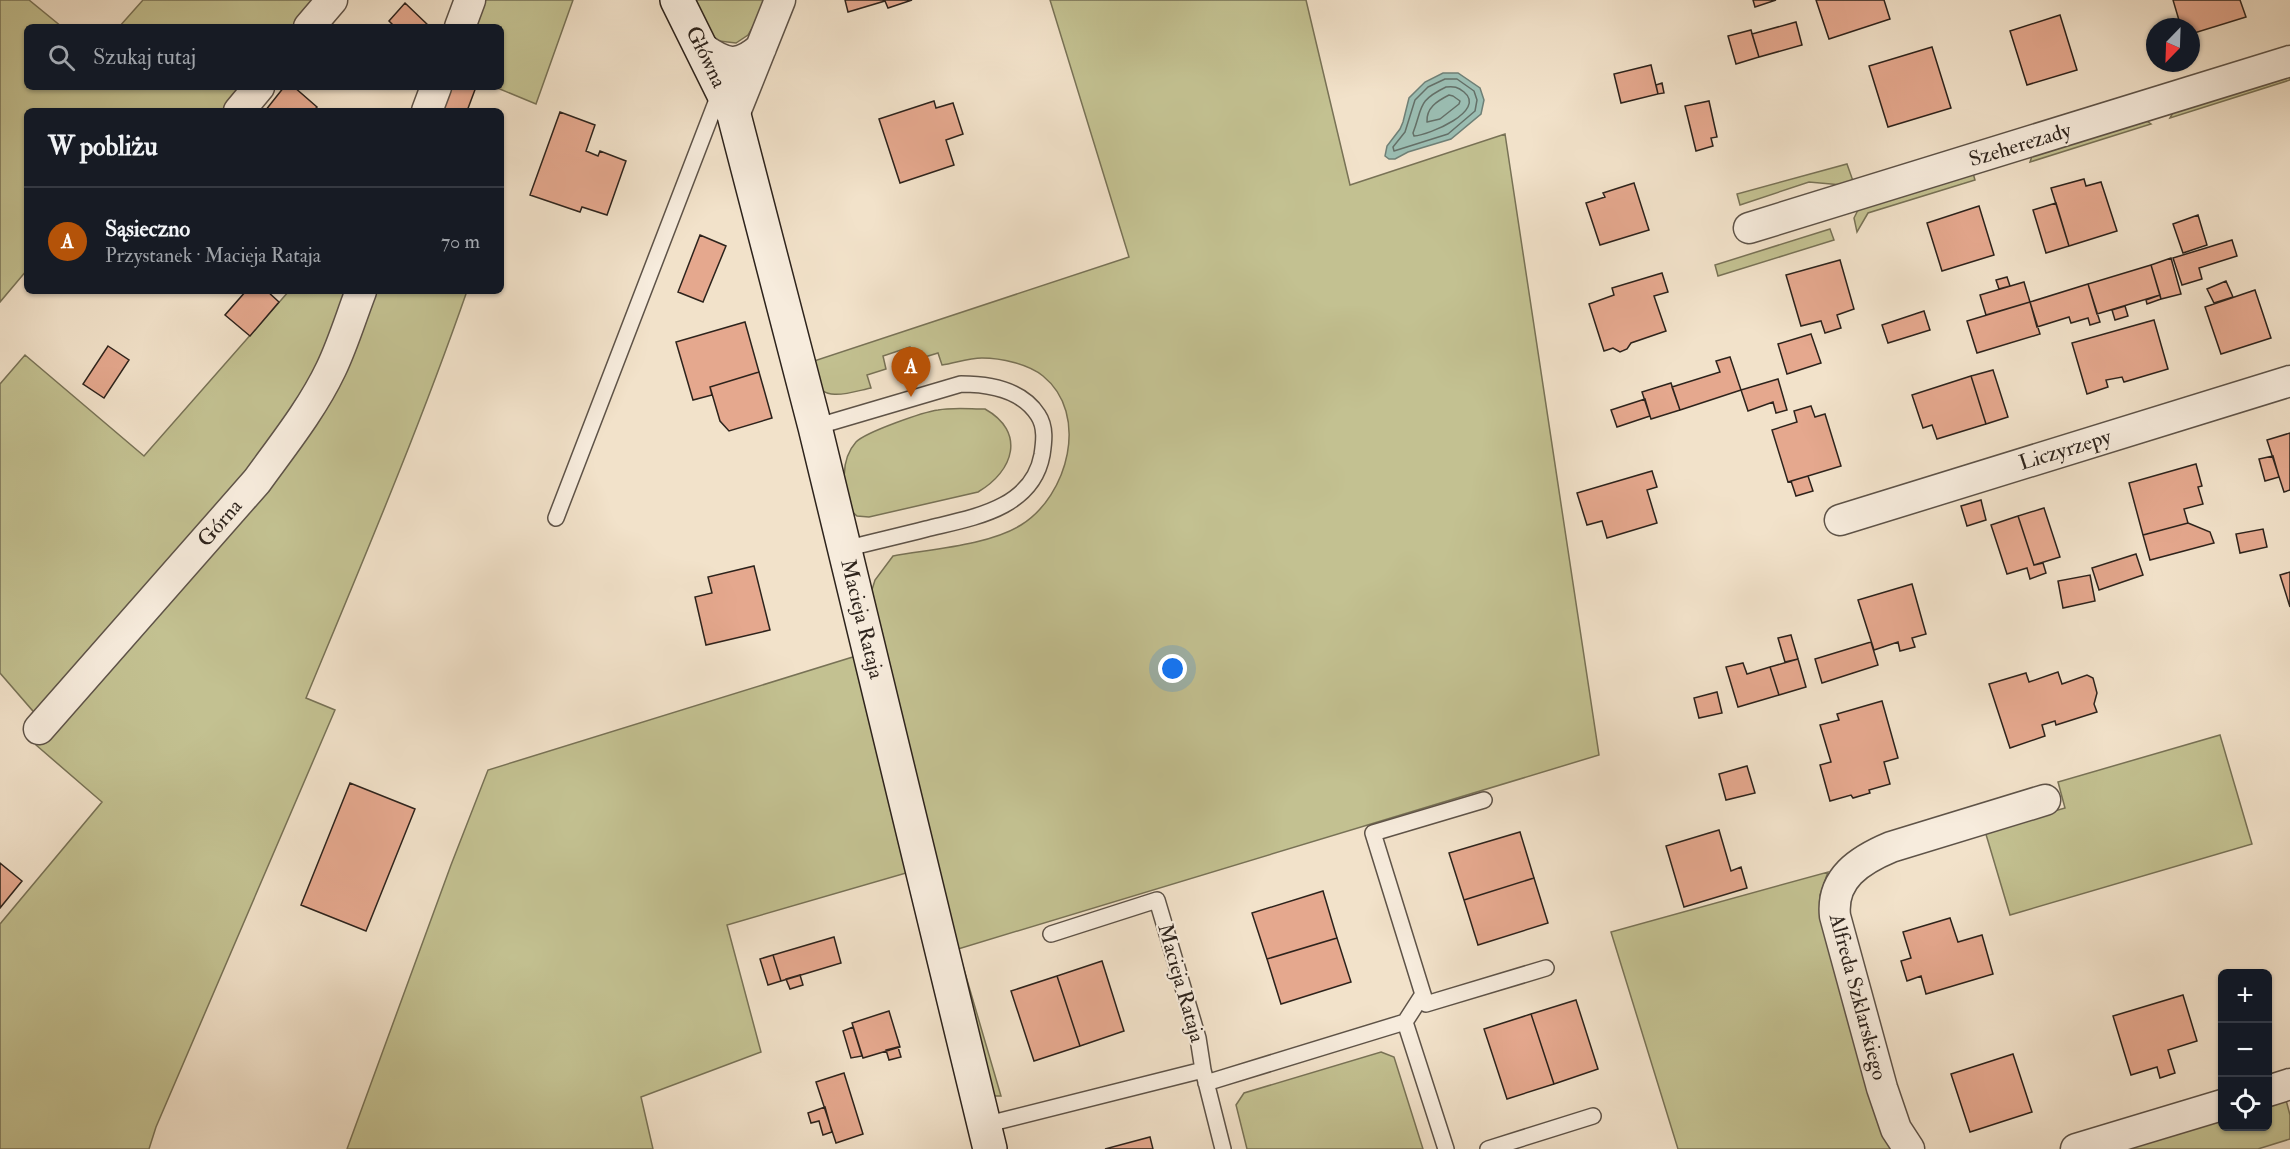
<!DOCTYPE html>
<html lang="pl">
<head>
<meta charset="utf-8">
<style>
  body { margin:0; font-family:"IM FELL Double Pica",serif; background:#20242c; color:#f1f3f6 }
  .controls { position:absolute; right:18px; bottom:18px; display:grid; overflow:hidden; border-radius:9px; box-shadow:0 2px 4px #0004 }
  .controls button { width:54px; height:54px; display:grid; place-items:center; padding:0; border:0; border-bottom:2px solid #363941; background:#171b24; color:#f1f3f6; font:30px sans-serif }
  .compass { position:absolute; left:2146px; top:18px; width:54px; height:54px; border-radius:50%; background:#171b24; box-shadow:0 2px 4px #0004; rotate:203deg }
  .you { position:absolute; left:1173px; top:669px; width:21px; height:21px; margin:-15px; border:4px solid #fff; border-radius:50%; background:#1a73e8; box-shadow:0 0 0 9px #1a73e833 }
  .badge { display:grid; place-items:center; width:39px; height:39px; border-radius:50%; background:#b45309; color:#fff; font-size:20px; font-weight:700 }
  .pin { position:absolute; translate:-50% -50px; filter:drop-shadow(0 2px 3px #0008) }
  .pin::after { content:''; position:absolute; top:32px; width:21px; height:18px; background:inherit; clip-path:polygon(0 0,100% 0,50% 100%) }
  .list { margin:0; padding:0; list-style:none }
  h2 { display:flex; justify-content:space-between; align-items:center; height:78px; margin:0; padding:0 24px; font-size:26px }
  h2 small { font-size:20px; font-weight:400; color:#9ea1a6 }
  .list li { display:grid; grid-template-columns:39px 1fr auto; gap:18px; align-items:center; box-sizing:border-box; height:108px; padding:0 24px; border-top:2px solid #363941 }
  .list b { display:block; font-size:22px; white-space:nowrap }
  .list p { margin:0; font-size:20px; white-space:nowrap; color:#9ea1a6 }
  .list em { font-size:20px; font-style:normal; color:#9ea1a6 }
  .icon { flex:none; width:33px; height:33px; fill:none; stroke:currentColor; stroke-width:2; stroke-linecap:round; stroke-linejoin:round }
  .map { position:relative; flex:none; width:2290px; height:1149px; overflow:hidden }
  .search { position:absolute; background:#171b24; box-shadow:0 2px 4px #0004; left:24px; top:24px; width:480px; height:66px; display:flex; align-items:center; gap:15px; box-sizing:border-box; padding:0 21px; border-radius:9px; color:#9ea1a6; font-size:22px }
  .panel { position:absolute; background:#171b24; box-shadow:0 2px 4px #0004; left:24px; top:108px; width:480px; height:186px; border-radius:9px }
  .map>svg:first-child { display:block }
  .green { fill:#c3c191; stroke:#787256; stroke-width:1.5 }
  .water { fill:#9bbeb3; stroke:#6f8077; stroke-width:1.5 }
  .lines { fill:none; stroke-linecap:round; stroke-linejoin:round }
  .shore { stroke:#647068; stroke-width:1.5 }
  .building { fill:#e5a88e; stroke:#2d231c; stroke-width:1.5 }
  .lane-casing { stroke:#5e5348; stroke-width:18 }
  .street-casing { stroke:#5e5348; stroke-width:33 }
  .secondary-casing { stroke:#2d231c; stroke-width:36 }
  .lane { stroke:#f7ecdd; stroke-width:15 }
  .street { stroke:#f7ecdd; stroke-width:30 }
  .secondary { stroke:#f7ecdd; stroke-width:33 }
  .labels { text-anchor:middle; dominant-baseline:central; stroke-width:4.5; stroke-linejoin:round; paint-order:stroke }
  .street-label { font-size:21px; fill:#2d231c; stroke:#f7ecdd }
</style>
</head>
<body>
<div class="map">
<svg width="2290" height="1149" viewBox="0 0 2290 1149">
  <rect width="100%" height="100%" fill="#f2e2ca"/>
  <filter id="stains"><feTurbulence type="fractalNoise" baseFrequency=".00333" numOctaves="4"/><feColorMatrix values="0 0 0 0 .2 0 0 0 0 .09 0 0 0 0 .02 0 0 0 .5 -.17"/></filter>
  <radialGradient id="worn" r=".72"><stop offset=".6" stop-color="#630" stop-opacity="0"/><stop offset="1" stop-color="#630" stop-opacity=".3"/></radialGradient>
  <!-- green -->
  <path class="green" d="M0,0H29L62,27H27V87H248L228,111H27V270L0,302Z
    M143,0H320L298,27H119Z
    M478,0H573L536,104L495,87H501V27H467Z
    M689,0H768L748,35L736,43L719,41L711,38Z
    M1050,0H1306L1350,185L1505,134L1599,755L958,949L1001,1096H994L870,596L875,580L893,556C932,549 989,545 1021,525C1068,496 1090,414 1043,376C1028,364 1001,358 982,358C969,358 955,363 942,365L938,353L915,360L910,347L883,356L886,369L867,375L871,388C855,391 823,404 816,381C814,375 814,367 814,361L1129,257Z
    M2290,75V80L2170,118L2174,111Z
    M2144,119L2151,124L2030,162L2033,153Z
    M1847,164L1853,181L1842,185L1809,182L1740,205L1737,194Z
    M1973,173L1975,180L1868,213L1857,232L1854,218L1858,210Z
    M1830,229L1834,240L1718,276L1715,265Z
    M289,291H351L305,400L39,718L0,673V384L25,355L144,456Z
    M368,291H467C419,429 362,563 306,698L335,710L156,1127L149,1149H0V924L102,802L36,745L226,527Z
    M985,409C1026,432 1014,471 978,492L869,517L857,516L849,509C844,488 839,461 856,442C866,432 923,412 938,410C953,407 970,409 985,409Z
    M856,656L913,871L727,925L761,1052L641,1097L653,1149H347L451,865L488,770Z
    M2220,735L2252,844L2010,915L1985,831L2065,808L2058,782Z
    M1828,872L1820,895L1821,912L1894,1149H1678L1611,932Z
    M1381,1052L1394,1057L1423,1149H1247L1236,1105L1244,1093Z
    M2286,1100L2290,1115V1139L2258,1149H2120L2222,1119V1126H2268V1106Z"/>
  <!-- water -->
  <path class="water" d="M1443,73H1458L1480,88L1484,100L1481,114L1451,139L1408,152L1395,159H1389L1385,156L1387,146L1400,129L1403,122L1409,98L1425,82Z"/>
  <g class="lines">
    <!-- shore -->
    <path class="shore" d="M1445,79H1457L1474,91L1477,100L1475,111L1448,134L1394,151L1393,147L1405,132L1415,100L1428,87Z
      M1446,87C1454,86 1458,87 1464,92C1487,111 1429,135 1414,136L1413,133C1423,107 1417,101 1446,87Z
      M1449,95L1453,96L1460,101L1459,104L1440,119L1427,122C1426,108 1437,101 1449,95Z"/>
  </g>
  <!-- building -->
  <path class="building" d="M845,0H912L888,8L885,1L848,12Z
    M1753,0H1776L1755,7Z
    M1816,0H1884L1890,19L1829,39Z
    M2173,0H2240L2246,17L2191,34V27H2181Z
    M405,3L430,27H395L389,21Z
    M2060,15L2077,70L2027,85L2010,31Z
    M1796,22L1802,45L1759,57L1752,34Z
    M1751,30L1759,57L1736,64L1728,36Z
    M1932,47L1951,108L1888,127L1869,66Z
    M1651,65L1658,94L1621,103L1614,74Z
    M1662,83L1664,93L1658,94L1656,85Z
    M284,87H294L317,107L313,111H265Z
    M448,87H476L467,111H438Z
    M934,101L936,108L953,103L963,134L946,140L954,165L900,183L879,119Z
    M1709,101L1717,137L1711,138L1713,146L1696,151L1685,106Z
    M560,112L595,125L586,151L598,156L600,151L626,161L607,215L582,207L580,212L530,195Z
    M2084,179L2086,186L2101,182L2117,231L2069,246L2051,188Z
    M1634,183L1649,230L1600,245L1586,203L1605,197L1603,193Z
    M2056,203L2069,246L2046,253L2033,210Z
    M1979,206L1994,255L1942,271L1927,223Z
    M2198,215L2207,245L2183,253L2173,224Z
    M700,235L726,246L703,302L678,292Z
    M2232,240L2237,256L2199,268L2202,279L2182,285L2173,258Z
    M2171,258L2181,294L2161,299L2151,265Z
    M1840,260L1854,309L1837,315L1841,328L1825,333L1821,321L1801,326L1786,275Z
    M2151,265L2160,295L2097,314L2088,284Z
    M1662,273L1668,292L1654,296L1666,331L1631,343L1627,349L1620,352L1613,348L1604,351L1589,304L1614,295L1612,288Z
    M2007,277L2010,286L1999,289L1996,280Z
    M2226,281L2233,297L2214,303L2207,289Z
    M2024,282L2030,302L1986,315L1980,295Z
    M2088,284L2100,322L2090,325L2088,318L2071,323L2069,317L2037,327L2030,302Z
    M2255,290L2271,338L2221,354L2205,307Z
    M246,291H267L279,302L250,336L225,315Z
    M2160,295L2161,299L2147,304L2146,300Z
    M2030,302L2040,334L1977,353L1967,321Z
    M2125,306L2128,316L2115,320L2112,310Z
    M1924,311L1930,330L1888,343L1882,325Z
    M2154,320L2168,369L2124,382L2122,377L2106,380L2108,387L2087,394L2072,343Z
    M745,322L759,372L710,387L712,395L693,400L676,342Z
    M1811,334L1821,363L1787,374L1778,344Z
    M108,346L129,360L104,398L83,384Z
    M1730,357L1741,390L1680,410L1672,387L1720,372L1716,361Z
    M1993,370L2008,417L1986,424L1971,376Z
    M759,372L772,418L729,431L720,421L710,387Z
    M1971,376L1986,424L1937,439L1932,425L1923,428L1912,395Z
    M1778,379L1787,410L1776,413L1773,402L1748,411L1741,390Z
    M1671,383L1680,410L1651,419L1642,392Z
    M1645,399L1650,416L1617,427L1611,410Z
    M1811,406L1815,417L1825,414L1841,466L1788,482L1772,430L1797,422L1794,411Z
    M2290,433V490L2284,492L2267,440Z
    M2273,456L2279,477L2265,481L2259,459Z
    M2196,464L2202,486L2198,487L2203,504L2184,509L2188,523L2143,535L2129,483Z
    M1652,471L1657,487L1647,490L1657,523L1607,538L1602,521L1587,525L1577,493Z
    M1808,476L1813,491L1796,496L1791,481Z
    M1981,500L1986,520L1967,526L1961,506Z
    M2044,508L2060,557L2034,565L2018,516Z
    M2018,516L2034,565L2043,563L2046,573L2030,579L2027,568L2007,574L1991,525Z
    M2188,523L2210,532L2214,543L2150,560L2143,535Z
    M2263,529L2267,547L2240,553L2236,534Z
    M2136,554L2143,575L2099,590L2092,568Z
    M754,566L770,630L706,645L695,597L712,593L708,577Z
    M2290,572V607L2280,575Z
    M2090,575L2095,601L2063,608L2058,581Z
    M1912,584L1926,634L1912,638L1915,647L1900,651L1898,642L1874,650L1858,600Z
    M1791,635L1798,659L1785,662L1778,638Z
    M1871,642L1878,665L1822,683L1815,659Z
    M1798,659L1806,687L1779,695L1770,667Z
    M1743,663L1747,674L1770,667L1779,695L1738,707L1726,667Z
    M2058,672L2062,684L2087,675L2093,678L2097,693L2094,704L2097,712L2056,725L2055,721L2042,725L2045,736L2010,748L1989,684L2026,673L2029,682Z
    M1717,692L1722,713L1699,718L1694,698Z
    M1882,701L1898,758L1884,762L1890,784L1869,790L1870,793L1853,798L1851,795L1830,801L1820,765L1831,762L1820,725L1839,720L1837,714Z
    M1747,766L1755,793L1726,800L1719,774Z
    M350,783L415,809L366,931L301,905Z
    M1719,830L1731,871L1741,867L1747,888L1684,907L1666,846Z
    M1520,832L1534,878L1464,900L1449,853Z
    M0,863L22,881L0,908Z
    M1534,878L1548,923L1478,945L1464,900Z
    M1323,891L1337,938L1267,959L1252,913Z
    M1950,918L1958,942L1982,935L1993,974L1926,994L1921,976L1907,981L1901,961L1911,958L1903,932Z
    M834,937L841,963L781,981L773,955Z
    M1337,938L1351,982L1281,1004L1267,959Z
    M773,955L781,981L768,985L760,959Z
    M1102,961L1124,1031L1080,1046L1057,976Z
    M800,975L803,985L790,989L786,979Z
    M1057,976L1080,1046L1034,1061L1011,991Z
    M2183,995L2197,1041L2168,1050L2175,1073L2160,1078L2157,1067L2131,1075L2113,1016Z
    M1576,1000L1598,1069L1554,1084L1531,1014Z
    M889,1011L900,1047L863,1058L852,1023Z
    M1531,1014L1554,1084L1507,1099L1484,1029Z
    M853,1027L862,1056L851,1058L843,1031Z
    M898,1047L901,1057L889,1060L886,1050Z
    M2013,1054L2032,1112L1970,1132L1951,1074Z
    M844,1073L863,1134L836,1143L816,1082Z
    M825,1107L832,1132L823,1135L819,1121L811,1123L808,1113Z
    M1150,1137L1153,1149H1105Z"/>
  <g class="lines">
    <!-- lane casing -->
    <g class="lane-casing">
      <path id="lane" d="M815,427L961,384C989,384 1022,390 1038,415C1046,427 1044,442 1042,455C1032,510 970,518 926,529C899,536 872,542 845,549
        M556,518L720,92
        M1484,800L1373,833L1426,1004L1546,968
        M1051,934L1157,900L1198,1038L1203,1070
        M1405,1022L1423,994
        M1206,1083L1405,1022L1446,1149
        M984,1125L1203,1070L1223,1149
        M1488,1149L1593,1116"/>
    </g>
    <!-- street casing -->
    <g class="street-casing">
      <path id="street" d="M309,27L332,0
        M460,27L470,0
        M702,48C726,65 738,68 761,48
        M239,111L259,87
        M427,111L436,87
        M734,115L780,0
        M1749,228L2290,61
        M1840,520L2290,381
        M39,729L257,481C283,445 312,409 331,369C343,344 351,317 361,291
        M2268,1091L2290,1084
        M1909,1149L1896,1129L1882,1088L1835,916C1831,878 1860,860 1891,847L2045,800
        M2076,1149L2222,1105"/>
    </g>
    <!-- secondary casing -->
    <g class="secondary-casing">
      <path id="secondary" d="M677,0L734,115L815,427L990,1149"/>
    </g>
    <!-- lane -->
    <use href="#lane" class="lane"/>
    <!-- street -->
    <use href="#street" class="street"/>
    <!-- secondary -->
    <use href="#secondary" class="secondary"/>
  </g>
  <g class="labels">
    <!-- street labels -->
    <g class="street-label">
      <text transform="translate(706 57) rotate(64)">Główna</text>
      <text transform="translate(2020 145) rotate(-17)">Szeherezady</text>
      <text transform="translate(2065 450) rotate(-17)">Liczyrzepy</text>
      <text transform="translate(220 523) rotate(-49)">Górna</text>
      <text transform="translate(862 619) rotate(76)">Macieja Rataja</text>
      <text transform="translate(1181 983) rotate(74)">Macieja Rataja</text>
      <text transform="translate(1858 997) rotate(75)">Alfreda Szklarskiego</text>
    </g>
  </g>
  <rect width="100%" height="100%" filter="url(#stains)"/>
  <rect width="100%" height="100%" fill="url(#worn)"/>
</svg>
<div class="controls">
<button>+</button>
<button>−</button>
<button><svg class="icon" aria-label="locate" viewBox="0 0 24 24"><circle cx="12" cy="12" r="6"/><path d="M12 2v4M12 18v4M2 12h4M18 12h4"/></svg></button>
</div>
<svg class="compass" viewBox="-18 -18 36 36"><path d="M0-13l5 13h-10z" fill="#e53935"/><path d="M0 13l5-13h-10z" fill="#9ea1a6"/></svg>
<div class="you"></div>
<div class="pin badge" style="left:911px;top:397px">A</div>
<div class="search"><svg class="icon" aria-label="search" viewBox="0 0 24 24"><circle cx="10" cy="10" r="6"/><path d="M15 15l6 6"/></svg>Szukaj tutaj</div>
<section class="panel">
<h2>W pobliżu<small></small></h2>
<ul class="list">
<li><span class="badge">A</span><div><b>Sąsieczno</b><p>Przystanek · Macieja Rataja</p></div><em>70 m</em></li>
</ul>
</section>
</div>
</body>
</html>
